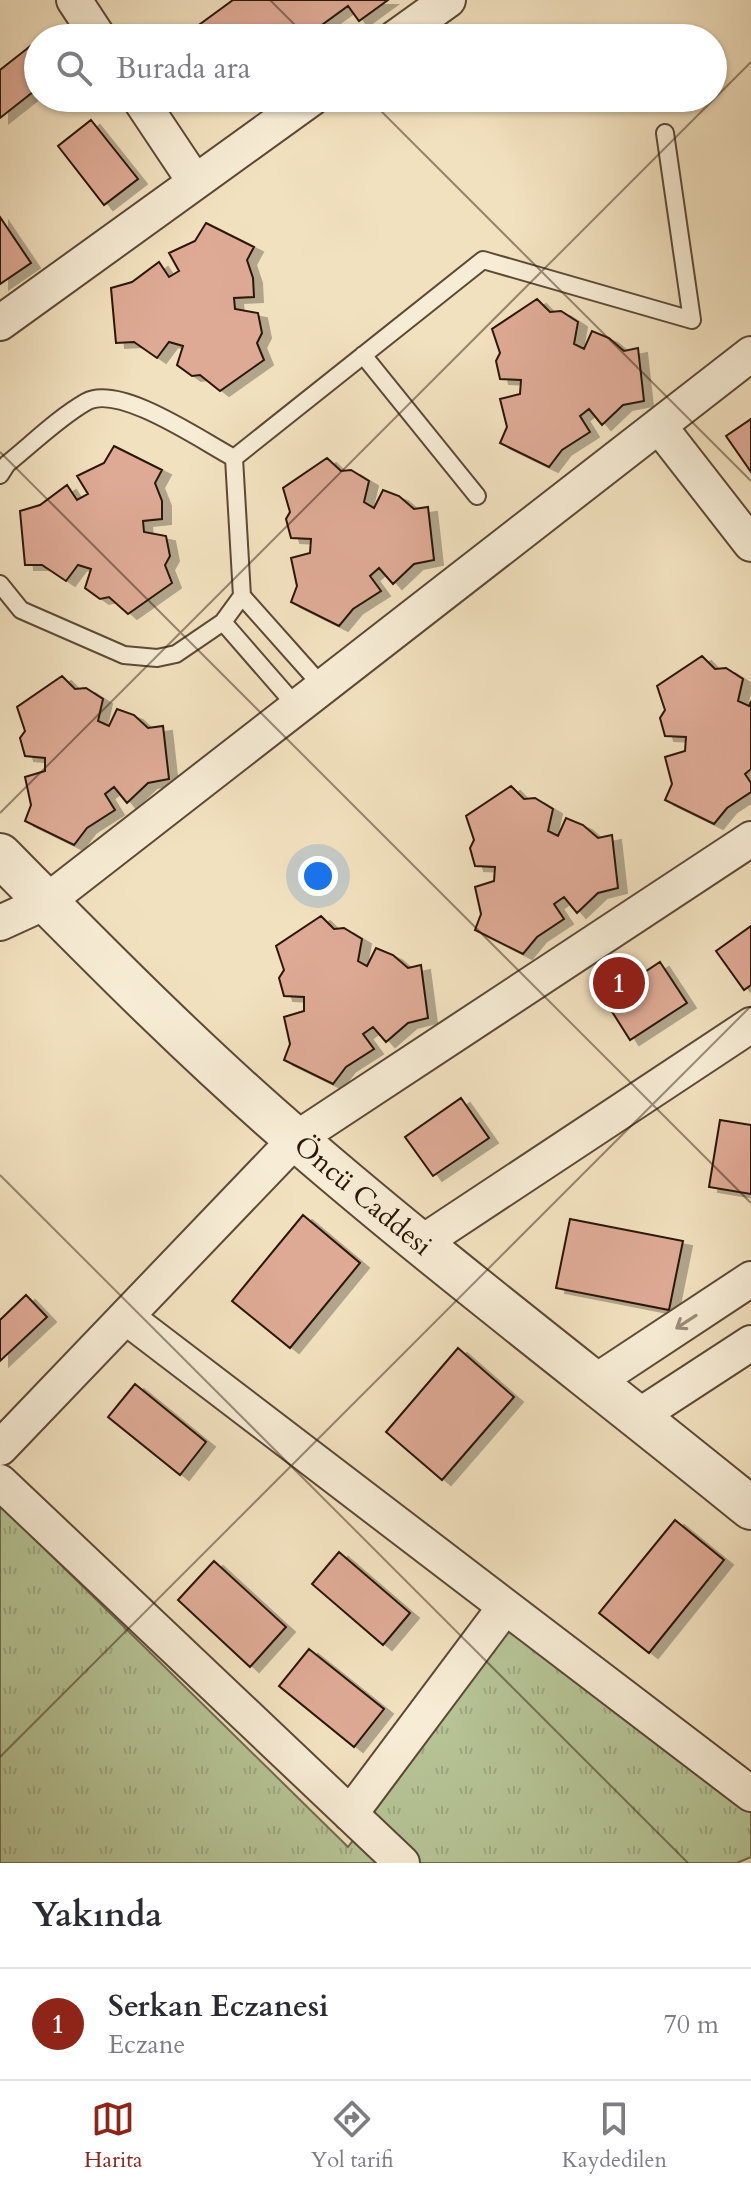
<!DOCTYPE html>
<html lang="tr">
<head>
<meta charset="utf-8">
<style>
  body { margin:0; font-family:Cardo,serif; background:#f2f2f3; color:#2b2b33 }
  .you { position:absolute; left:318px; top:876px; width:28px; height:28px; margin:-20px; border:6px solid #fff; border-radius:50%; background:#1a73e8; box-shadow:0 0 0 12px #1a73e833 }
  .badge { display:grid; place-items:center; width:52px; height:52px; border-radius:50%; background:#8f2418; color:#fff; font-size:26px; font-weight:700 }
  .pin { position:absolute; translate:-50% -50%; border:4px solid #fff; box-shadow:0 2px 8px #0006 }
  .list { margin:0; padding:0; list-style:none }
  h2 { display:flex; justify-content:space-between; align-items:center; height:104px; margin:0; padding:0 32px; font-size:34px }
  h2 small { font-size:26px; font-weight:400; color:#7c7c81 }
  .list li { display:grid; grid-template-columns:52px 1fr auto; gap:24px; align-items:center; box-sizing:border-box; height:112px; padding:0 32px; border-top:2px solid #e1e1e2 }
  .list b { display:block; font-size:30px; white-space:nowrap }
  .list p { margin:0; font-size:26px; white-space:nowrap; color:#7c7c81 }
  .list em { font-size:26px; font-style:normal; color:#7c7c81 }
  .icon { flex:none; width:44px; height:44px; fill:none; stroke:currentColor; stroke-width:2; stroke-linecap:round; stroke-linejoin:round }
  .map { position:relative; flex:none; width:751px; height:1863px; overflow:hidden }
  .search { position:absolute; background:#fff; box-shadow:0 2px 6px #0004; left:24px; right:24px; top:24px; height:88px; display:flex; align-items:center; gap:20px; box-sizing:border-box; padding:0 28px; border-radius:44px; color:#7c7c81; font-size:30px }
  .sheet { height:216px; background:#fff }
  nav { display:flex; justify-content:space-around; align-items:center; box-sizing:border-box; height:112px; border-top:2px solid #e1e1e2; background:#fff; font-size:22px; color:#7c7c81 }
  nav a { display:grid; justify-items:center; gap:4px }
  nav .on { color:#8f2418 }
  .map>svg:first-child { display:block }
  .grass { fill:url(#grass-tufts); stroke:#706d4f; stroke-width:2 }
  .building { fill:#deaa95; stroke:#2a1608; stroke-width:2; filter:url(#shadow) }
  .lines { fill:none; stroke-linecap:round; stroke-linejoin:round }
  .service-casing { stroke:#5c4936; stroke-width:20 }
  .minor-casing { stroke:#5c4936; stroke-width:38 }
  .tertiary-casing { stroke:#5c4936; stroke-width:46 }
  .service { stroke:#f7ecd5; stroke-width:16 }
  .minor { stroke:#f7ecd5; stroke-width:34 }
  .tertiary { stroke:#f7ecd5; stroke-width:42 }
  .oneway { stroke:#9b8c79 }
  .ticks { fill:none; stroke:#2a1608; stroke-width:2; stroke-opacity:0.45 }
  .labels { text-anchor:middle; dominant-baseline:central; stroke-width:7; stroke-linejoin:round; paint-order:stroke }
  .street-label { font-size:28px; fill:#2a1608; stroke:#f7ecd5 }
</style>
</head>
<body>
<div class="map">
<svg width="751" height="1863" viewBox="0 0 751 1863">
  <defs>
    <pattern id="grass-tufts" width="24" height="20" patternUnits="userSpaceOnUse" patternTransform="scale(2)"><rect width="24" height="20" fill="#b6c496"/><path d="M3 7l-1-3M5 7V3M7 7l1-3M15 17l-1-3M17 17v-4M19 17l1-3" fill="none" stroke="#9da880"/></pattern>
    <filter id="shadow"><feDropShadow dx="9" dy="5" stdDeviation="0" flood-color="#0004"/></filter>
  </defs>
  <rect width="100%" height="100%" fill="#f2e1bf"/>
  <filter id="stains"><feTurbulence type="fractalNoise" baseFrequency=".0025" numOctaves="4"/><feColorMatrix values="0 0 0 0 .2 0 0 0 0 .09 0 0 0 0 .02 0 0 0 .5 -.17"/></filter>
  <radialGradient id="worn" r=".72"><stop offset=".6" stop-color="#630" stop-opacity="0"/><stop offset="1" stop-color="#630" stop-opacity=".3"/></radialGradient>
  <!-- grass -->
  <path class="grass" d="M0,1505L348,1847L509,1630L751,1811V1857L737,1863H0Z"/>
  <!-- building -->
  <path class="building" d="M233,0H388L359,21L348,6L304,38H181Z
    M38,40V88L0,118V70Z
    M91,120L138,179L104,205L58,146Z
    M0,217L31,263L0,284Z
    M206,223L254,247L247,260L253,278L254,297L234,298L235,309L258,313L262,333L257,343L264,360L220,391L200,375L192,376L177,365L183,346L169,342L157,358L134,342L116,343L111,288L132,282L159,262L169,277L179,271L169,253L195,241Z
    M537,299L550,312L561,311L578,322L574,344L584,349L592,331L609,338L624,351L638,348L644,401L623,405L602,425L589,409L580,416L590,432L562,450L549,467L500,443L507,427L500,399L520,394L521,380L500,379L496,361L500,353L492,329Z
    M751,419V472L726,436Z
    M114,446L162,470L155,483L162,501V519L143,521L144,532L166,536L170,556L165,565L172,583L128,614L109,597L100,599L85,588L91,569L78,565L66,581L42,565H25L20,511L40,505L67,485L77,500L88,494L77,476L104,463Z
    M327,458L341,471L351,470L369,481L364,502L374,508L383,490L399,496L414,509L428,507L434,560L414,564L393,584L379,568L370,576L381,591L353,609L339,626L291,602L297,586L291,558L310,553L311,539L291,538L286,519L290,512L283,488Z
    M702,656L715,669L726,668L743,679L738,701L749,706L751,701V769L745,774L751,783V792L727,808L714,824L665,800L672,784L665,757L685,751L686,737L665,736L660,718L665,710L657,686Z
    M62,676L75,689L86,688L103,699L98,721L109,726L117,709L134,715L148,728L163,726L169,779L148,783L127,803L114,787L105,794L115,810L87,828L74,845L25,821L31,805L25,777L45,771V758L25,756L20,738L25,731L17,707Z
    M511,786L524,799L535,798L553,809L548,831L558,836L566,818L583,825L598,838L612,835L618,888L598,893L577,913L564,897L554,904L564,919L537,937L523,954L475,930L481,914L475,887L494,881L495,867L475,866L470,848L474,840L466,816Z
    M321,916L334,929L344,928L362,939L358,961L367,966L376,948L393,955L408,968L421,965L428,1018L408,1023L386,1042L373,1027L363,1034L374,1049L346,1067L333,1084L284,1060L290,1044L284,1017L304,1011V997L284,996L279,978L284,970L276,946Z
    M751,926V985L744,990L716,951Z
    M660,962L687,1003L630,1040L604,999Z
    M461,1098L489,1138L433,1176L405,1137Z
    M720,1120L751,1125V1194L709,1187Z
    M303,1215L360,1263L290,1348L232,1301Z
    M570,1219L683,1241L669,1310L556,1288Z
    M26,1295L47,1317L0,1361V1320Z
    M458,1348L514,1397L442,1480L386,1432Z
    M135,1384L206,1442L180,1475L108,1417Z
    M675,1520L724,1560L649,1653L599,1613Z
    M339,1552L410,1613L383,1645L312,1584Z
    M214,1561L286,1627L250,1667L178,1600Z
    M309,1649L384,1709L354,1747L279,1686Z"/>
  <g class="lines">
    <!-- service casing -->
    <g class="service-casing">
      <path id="service" d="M363,355L477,496
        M234,458L483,260L692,320L665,133
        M0,475L7,464C32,444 58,418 86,402C119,383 202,441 234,458
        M0,584L21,610L124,655L157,658L176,654L223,622L242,596L234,458
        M242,596L323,687
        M223,622L297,707"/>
    </g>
    <!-- minor casing -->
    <g class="minor-casing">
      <path id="minor" d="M74,0L99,38
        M395,38L448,0
        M139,98L195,182
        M0,323L312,98
        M659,426L751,544
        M0,923L46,902L751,354
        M420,1244L751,1025
        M126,1317L751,1794
        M595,1382L751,1279
        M639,1416L751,1343
        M0,1448L296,1139L751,839
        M0,1482L402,1863
        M350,1814L505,1607"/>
    </g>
    <!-- tertiary casing -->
    <g class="tertiary-casing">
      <g id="tertiary">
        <path id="s1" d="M0,855C97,953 193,1051 298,1141C445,1268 600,1385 751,1508"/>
      </g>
    </g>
    <!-- service -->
    <use href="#service" class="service"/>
    <!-- minor -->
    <use href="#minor" class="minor"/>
    <!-- tertiary -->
    <use href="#tertiary" class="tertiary"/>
  </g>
  <!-- one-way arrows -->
  <defs><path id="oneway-shaft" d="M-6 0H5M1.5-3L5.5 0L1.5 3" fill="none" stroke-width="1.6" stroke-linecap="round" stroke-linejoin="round" transform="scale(2)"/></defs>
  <use class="oneway" href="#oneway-shaft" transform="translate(686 1322) rotate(147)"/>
  <!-- ticks -->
  <path class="ticks" d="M270,0L308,38M368,98L751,481M0,452L751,1203M0,813L751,62M0,1175L688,1863M0,1757L751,1006"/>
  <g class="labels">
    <!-- street labels -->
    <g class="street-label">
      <text stroke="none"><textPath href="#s1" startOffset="498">Öncü Caddesi</textPath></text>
    </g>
  </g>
  <rect width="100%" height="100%" filter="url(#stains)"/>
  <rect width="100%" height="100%" fill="url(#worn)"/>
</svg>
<div class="you"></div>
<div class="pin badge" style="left:619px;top:983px">1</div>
<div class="search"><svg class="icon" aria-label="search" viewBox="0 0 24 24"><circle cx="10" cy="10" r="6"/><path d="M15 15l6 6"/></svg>Burada ara</div>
</div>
<section class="sheet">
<h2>Yakında<small></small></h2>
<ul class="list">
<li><span class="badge">1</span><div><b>Serkan Eczanesi</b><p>Eczane</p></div><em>70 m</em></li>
</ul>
</section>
<nav>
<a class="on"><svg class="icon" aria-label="map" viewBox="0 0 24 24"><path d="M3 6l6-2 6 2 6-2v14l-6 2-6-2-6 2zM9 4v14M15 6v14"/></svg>Harita</a>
<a><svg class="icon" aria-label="directions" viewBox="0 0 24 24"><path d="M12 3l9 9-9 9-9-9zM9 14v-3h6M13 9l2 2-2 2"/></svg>Yol tarifi</a>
<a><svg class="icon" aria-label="saved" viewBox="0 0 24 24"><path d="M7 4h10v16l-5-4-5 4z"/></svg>Kaydedilen</a>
</nav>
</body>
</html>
